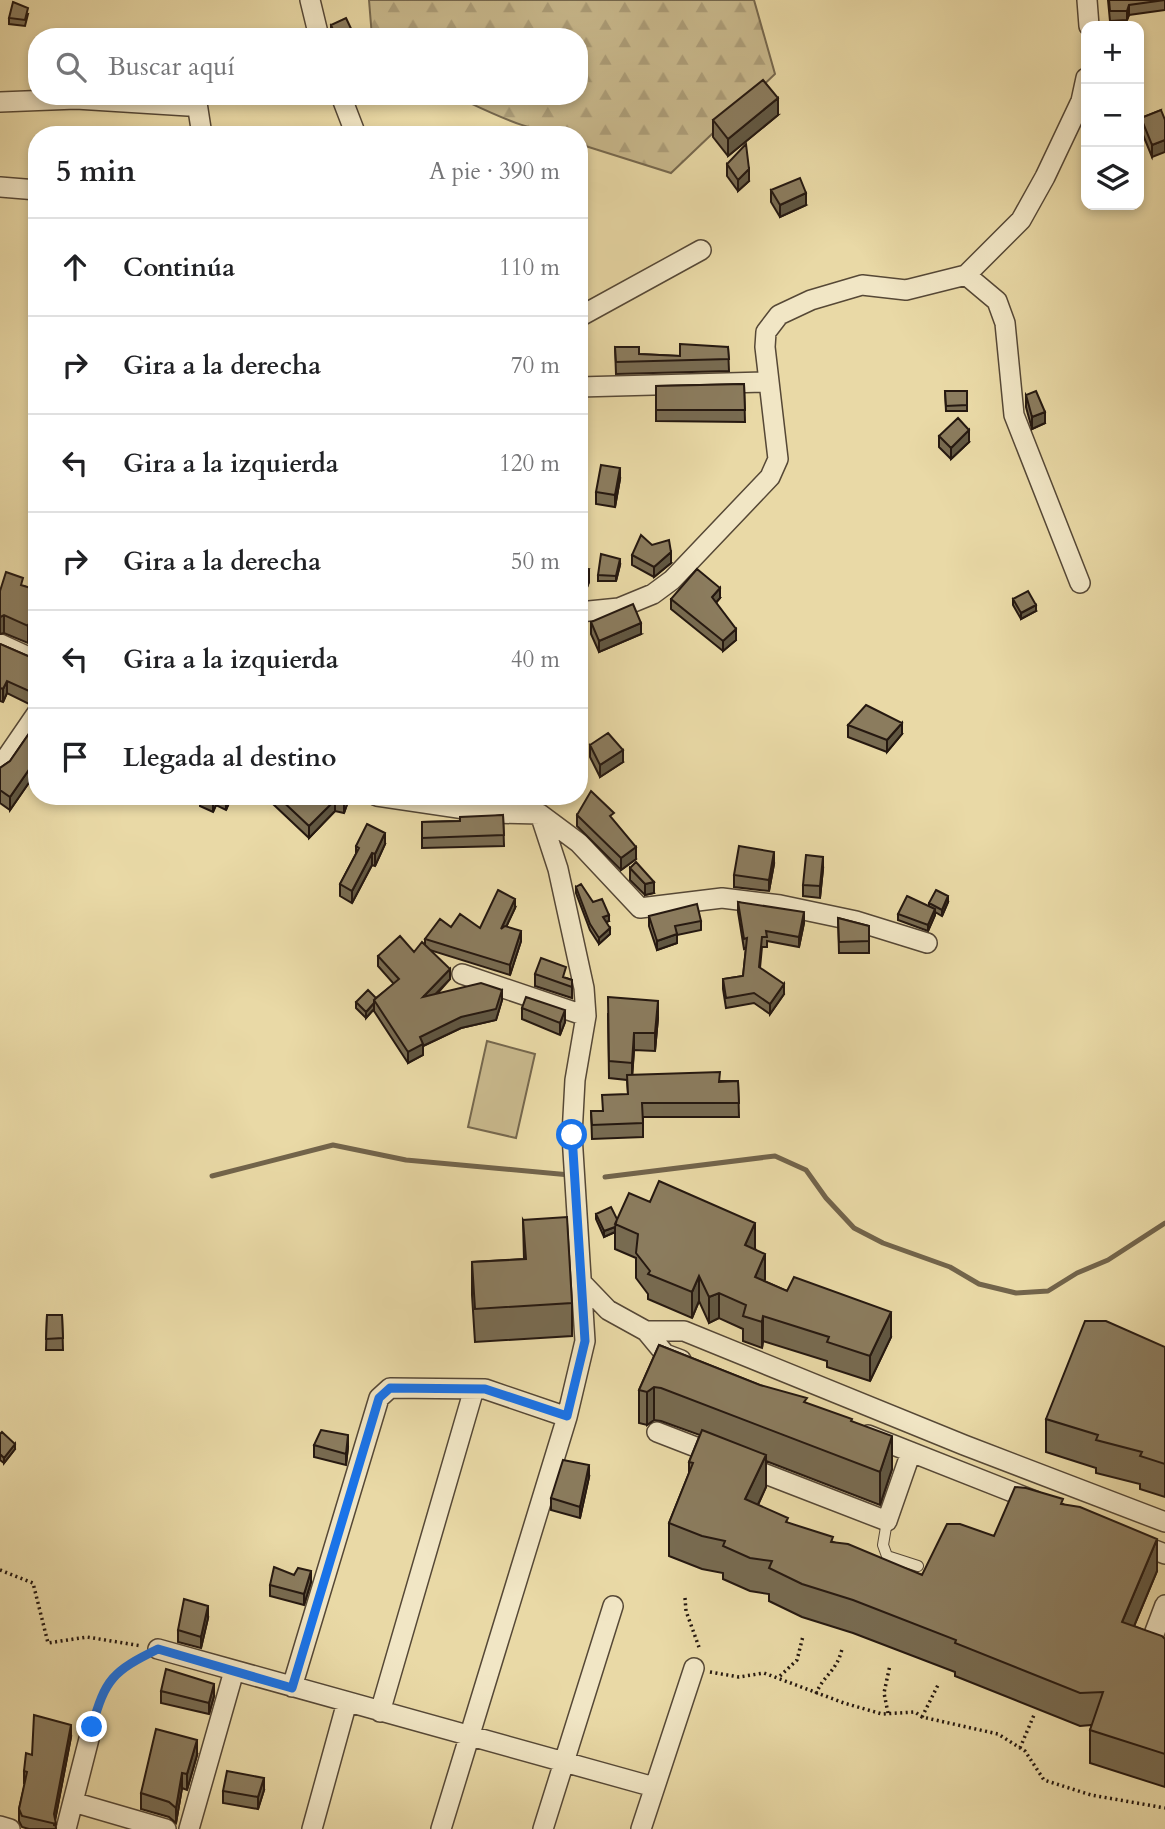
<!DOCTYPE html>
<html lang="es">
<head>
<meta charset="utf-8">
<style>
  body { margin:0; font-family:Cardo,serif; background:#f6f6f6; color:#202124 }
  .controls { position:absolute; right:21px; top:21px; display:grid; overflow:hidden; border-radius:14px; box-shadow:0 4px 10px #0003 }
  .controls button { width:63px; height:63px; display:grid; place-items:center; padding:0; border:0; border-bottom:2px solid #e0e0e0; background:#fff; color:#202124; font:35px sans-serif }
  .stop { position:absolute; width:21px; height:21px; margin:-16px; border:5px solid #1a73e8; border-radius:50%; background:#fff }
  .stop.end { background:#1a73e8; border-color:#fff; box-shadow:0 2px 7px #0008 }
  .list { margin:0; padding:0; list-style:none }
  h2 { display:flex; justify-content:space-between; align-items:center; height:91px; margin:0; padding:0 28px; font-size:30px }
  h2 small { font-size:23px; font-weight:400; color:#757577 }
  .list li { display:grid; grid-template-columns:46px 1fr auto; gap:21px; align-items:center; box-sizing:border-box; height:98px; padding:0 28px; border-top:2px solid #e0e0e0 }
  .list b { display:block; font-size:26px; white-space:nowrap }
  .list em { font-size:23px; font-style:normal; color:#757577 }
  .icon { flex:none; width:38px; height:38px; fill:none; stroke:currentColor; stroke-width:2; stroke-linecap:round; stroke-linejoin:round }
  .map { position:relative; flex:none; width:1165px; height:1829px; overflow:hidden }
  .search { position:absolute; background:#fff; box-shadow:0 4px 10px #0003; left:28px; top:28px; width:560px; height:77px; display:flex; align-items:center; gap:18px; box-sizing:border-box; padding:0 24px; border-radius:28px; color:#757577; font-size:26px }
  .panel { position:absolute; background:#fff; box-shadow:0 4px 10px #0003; left:28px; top:126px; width:560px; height:679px; border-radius:28px }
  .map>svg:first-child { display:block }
  .forest { fill:url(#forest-firs); stroke:#76684e; stroke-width:2 }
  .pitch { fill:#c8b88c; stroke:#76684e; stroke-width:2 }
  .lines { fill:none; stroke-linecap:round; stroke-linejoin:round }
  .stream { stroke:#72644b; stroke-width:5 }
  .lane-casing { stroke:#564836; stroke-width:12 }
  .street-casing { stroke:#564836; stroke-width:22 }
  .path { stroke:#251810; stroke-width:3.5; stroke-dasharray:2 3.5; stroke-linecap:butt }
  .lane { stroke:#f1e6c5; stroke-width:10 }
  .street { stroke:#f1e6c5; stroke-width:19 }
  .wall { fill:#786b51; stroke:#251810; stroke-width:2 }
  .shaded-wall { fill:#615742; stroke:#251810; stroke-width:2 }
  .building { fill:#8b7c5e; stroke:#251810; stroke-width:2 }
  .route { stroke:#1a73e8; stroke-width:9 }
</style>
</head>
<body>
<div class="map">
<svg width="1165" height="1829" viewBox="0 0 1165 1829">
  <defs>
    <pattern id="forest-firs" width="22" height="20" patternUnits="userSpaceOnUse" patternTransform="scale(1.75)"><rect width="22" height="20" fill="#c8b88c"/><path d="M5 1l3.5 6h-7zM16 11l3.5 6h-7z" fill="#ac9d78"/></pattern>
  </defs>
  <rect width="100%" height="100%" fill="#e9d9a6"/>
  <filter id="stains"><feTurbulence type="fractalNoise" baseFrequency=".00286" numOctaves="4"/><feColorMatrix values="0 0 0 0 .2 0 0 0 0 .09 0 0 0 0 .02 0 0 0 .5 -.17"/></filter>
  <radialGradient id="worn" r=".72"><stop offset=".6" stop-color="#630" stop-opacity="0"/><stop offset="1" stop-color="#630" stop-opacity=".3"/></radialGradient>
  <!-- forest -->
  <path class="forest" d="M369,0H754L775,74L671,173L579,144V135C533,135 496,115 455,96H579V37H372Z"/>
  <!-- pitch -->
  <path class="pitch" d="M487,1041L535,1054L516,1138L468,1127Z"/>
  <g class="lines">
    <!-- stream -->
    <path class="stream" d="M212,1176L333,1145L406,1160L570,1175
      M605,1177L775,1156L806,1170L826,1198L854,1228L883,1243L950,1267L979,1284L1016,1293L1048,1291L1077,1273L1108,1260L1165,1223"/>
    <!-- lane casing -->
    <g class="lane-casing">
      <path id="lane" d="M887,1521L883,1545L887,1556L918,1566"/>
    </g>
    <!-- street casing -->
    <g class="street-casing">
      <path id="street" d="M310,0L319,37
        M1087,0L1089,26
        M341,96L356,135
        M0,102L76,99L188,106L197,103L198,96
        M197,103L202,135
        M0,187L37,190
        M966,275L997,301L1005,323L1014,415L1080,583
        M579,317L701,250
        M579,387L768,382
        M579,612L619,608L653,594L672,580L770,477L778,459L765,347L766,332L779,315L811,300L862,285L906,290L966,275L1021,220L1045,177L1081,101L1086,78
        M0,644L37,661
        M0,767L37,713
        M377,796L492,813L540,814L579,843L640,908L722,898L780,905L856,921L927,943
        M462,974L586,1016
        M584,1285L608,1310L646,1331L665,1354L681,1360
        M646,1331H684L964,1445L1165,1522
        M657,1432L887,1521L911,1452
        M868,1435L1035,1501
        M1134,1542L1165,1554
        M1151,1642L1165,1605
        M158,1649L654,1787
        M292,1687L379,1398L390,1388L485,1389L567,1417
        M380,1712L474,1389
        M73,1802L166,1829
        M0,1826L10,1829
        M66,1829L92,1727
        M189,1829L234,1671
        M312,1829L347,1702
        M441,1829L567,1417L585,1341L572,1135L575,1080L586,1016L584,988L558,869L540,814
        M543,1829L613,1606
        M641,1829L694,1668"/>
    </g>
    <!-- path -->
    <path class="path" d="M0,1570L33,1583L48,1643L87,1637L142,1646
      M685,1598L686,1611L700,1650
      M710,1672L739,1677L764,1673L844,1703L882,1714L915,1712L922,1717L998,1734L1025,1751L1044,1780L1091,1795L1165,1808
      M780,1676L797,1660L803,1636
      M816,1694C824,1674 836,1673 842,1649
      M97,1712C105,1685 117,1668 143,1656
      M888,1713L884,1693L890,1665
      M922,1717L939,1683
      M1020,1748L1034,1715"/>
    <!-- lane -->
    <use href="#lane" class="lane"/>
    <!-- street -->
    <use href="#street" class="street"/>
  </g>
  <!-- wall -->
  <path class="wall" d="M1108,0H1165V10L1129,15L1127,20L1110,21Z
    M28,14L25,26L9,24V18Z
    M331,25L355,37H334L331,31Z
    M1161,110L1152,157L1141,130V118Z
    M778,115L728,156L713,137V120Z
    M727,164L749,181L738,191L727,176Z
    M771,190L806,205L780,217L771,202Z
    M615,347L639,354L680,356L728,347L729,371L616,374Z
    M744,384L745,422L656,421V386Z
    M945,391H967V411H946Z
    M1026,395L1045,423L1032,429L1026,407Z
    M939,436L969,442L951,459L939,447Z
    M620,479L615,507L596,504V492Z
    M632,555L671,563L654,577L632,565Z
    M620,565L616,581H598V575Z
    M579,568L589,582L583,598H579Z
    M23,586L37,590V616L28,643L4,633L0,634V591Z
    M720,598L716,603L736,640L723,651L671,609V599Z
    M1013,599L1036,611L1021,619L1013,605Z
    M591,622L641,634L599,652L591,634Z
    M0,644L37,660V702L29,704L7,693L3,702L0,701Z
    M37,722V771L10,810L0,803V768L10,761Z
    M848,725L902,734L887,752L848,737Z
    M590,745L623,762L600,777L590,757Z
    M200,796H232L226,810L216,805L213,812L200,806Z
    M273,796L322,803L350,796L344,813L335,811L309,838L273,804Z
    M503,815L504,846L422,848V822L460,821Z
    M577,815L636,859L621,870L577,826Z
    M385,844L375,866L372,865L352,903L340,896V884L356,854V846Z
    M774,864L769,891L734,887V875Z
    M630,868L654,893L645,895L630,880Z
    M823,869L820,898L803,896V885Z
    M576,887L593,902L609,921L606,922L610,934L599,944L590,930L576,893Z
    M738,902L804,923L799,947L767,941V947H762L760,968L784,994L770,1014L754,1003L726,1008L723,989V979L743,976L746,948L744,949L738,912Z
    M948,902L942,916L935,912V915L928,931L898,920V914L929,906V903Z
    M515,908L506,927L521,941L510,975L430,950L450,979L437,994L502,1000L496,1020L461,1028L423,1046V1055L408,1063L374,1011V1009L366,1018L356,1008V1002L376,998L394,984L378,966V956L414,952L425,945V939L451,927L480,928Z
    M649,916L701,921V930L677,935V943L657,950L649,926Z
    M838,918L869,926V953H839Z
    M535,974L566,978L572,980V998L535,986Z
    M522,1008L565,1022L560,1035L522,1019Z
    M608,1014L658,1018L655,1051L634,1050L632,1075L720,1081H738L739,1117H643V1137L592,1139L591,1111H602L628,1094L627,1080L609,1078Z
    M596,1214L617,1219L755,1248L765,1279L764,1281L891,1337L870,1381L827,1367V1361L763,1341L762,1348L743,1341V1329L719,1318L709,1323L699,1301L692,1318L648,1299V1294L636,1278V1258L615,1249V1232L604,1237L596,1219Z
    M523,1220L572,1303V1336L475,1342L472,1295V1262L524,1259Z
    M47,1315H62L63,1350H46Z
    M659,1345L852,1422L892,1469L880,1505L766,1461V1487L758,1505L788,1523L833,1542L922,1575L994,1536L1063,1504L1157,1571L1134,1626L1165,1639V1787L1090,1763V1730L1092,1725L1080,1726L955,1676V1672L853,1633L802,1617L769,1601V1594L750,1591L723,1579V1573L702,1569L669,1556V1523L689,1473V1462L700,1435L661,1421L654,1420L647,1425L639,1423V1390Z
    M1165,1347V1497L1140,1489V1484L1096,1473V1468L1046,1452V1419Z
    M0,1434L15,1449L4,1463L0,1460Z
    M314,1445L348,1447L346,1465L314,1457Z
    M589,1477L580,1518L551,1510V1498Z
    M311,1582L304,1605L270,1596V1585Z
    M208,1618L201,1648L178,1642V1630Z
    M161,1691L214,1696L209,1714L161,1703Z
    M71,1737L55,1820L56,1829H29L22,1827L19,1821V1809L25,1783H24V1771L32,1755Z
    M197,1755L187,1790L182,1788L176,1823L169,1817L141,1809V1793Z
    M264,1790L258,1809L223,1803V1791Z"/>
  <!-- shaded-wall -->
  <path class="shaded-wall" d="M1129,5V15L1127,20V11Z
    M778,98V115L728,156V139Z
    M1165,140V152L1152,157V145Z
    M749,169V181L738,191V180Z
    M806,193V205L780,217V205Z
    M1045,412V423L1032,429V417Z
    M969,430V442L951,459V448Z
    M620,468V479L615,507V495Z
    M671,552V563L654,577V567Z
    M620,559V565L616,581V576Z
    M589,569V582L583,598V584Z
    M720,588V598L712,607V597Z
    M37,599V616L28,643V626Z
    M1036,605V611L1021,619V613Z
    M4,615V633L0,634V617Z
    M641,623V634L599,652V641Z
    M736,629V640L723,651V641Z
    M7,681V693L3,702V689Z
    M37,689V702L29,704V691Z
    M902,723V734L887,752V740Z
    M623,750V762L600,777V765Z
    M37,758V771L10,810V797Z
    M215,796H216V805L213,812V800Z
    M226,796H232L226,810Z
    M346,796H350L344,813V802Z
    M335,800V811L309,838V826Z
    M385,833V844L375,866V854Z
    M636,847V859L621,870V858Z
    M774,852V864L769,891V880Z
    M372,853V865L352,903V891Z
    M823,857V869L820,898V886Z
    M654,882V893L645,895V884Z
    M948,896V902L942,916V910Z
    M515,899V908L501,938V929Z
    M935,909V915L928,931V925Z
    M804,912V923L799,947V937Z
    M609,915V921L603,923V917Z
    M610,928V934L599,944V938Z
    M521,931V941L510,975V965Z
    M677,934V943L657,950V941Z
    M450,969V979L423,1007V997Z
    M784,984V994L770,1014V1004Z
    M502,990V1000L496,1020L461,1028L423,1046V1055L408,1063V1052L420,1037Z
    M658,1001V1018L655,1051V1033Z
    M374,1003V1009L366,1018V1012Z
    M565,1010V1022L560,1035V1023Z
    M634,1033V1050L632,1080V1063Z
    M755,1223V1248L745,1270V1245Z
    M615,1227V1232L604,1237V1231Z
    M765,1254V1279L755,1302V1277Z
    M699,1276V1301L692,1318V1292Z
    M719,1293V1318L709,1323V1297Z
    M891,1312V1337L870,1381V1356Z
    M763,1316V1341L762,1348V1322Z
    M654,1387V1420L647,1425V1392Z
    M348,1435V1447L346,1465V1454Z
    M892,1436V1469L880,1505V1472Z
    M15,1444V1449L4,1463V1458Z
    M766,1455V1487L745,1532V1499Z
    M589,1465V1477L580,1518V1507Z
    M1157,1539V1571L1122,1655V1622Z
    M311,1571V1582L304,1605V1594Z
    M208,1606V1618L201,1648V1637Z
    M214,1684V1696L209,1714V1703Z
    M71,1725V1737L54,1826V1814Z
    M197,1740V1755L187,1790V1774Z
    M182,1773V1788L176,1823V1808Z
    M264,1778V1790L258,1809V1797Z"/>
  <!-- building -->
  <path class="building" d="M1109,0H1165L1129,5L1127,11H1110Z
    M13,2L28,8L25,20L9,18Z
    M346,18L355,37H336L331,25Z
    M763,80L778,98L728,139L713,120Z
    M1161,110L1165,120V140L1152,145L1141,118Z
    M378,128H393V135H379Z
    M746,144L749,169L738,180L727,164Z
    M800,178L806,193L780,205L771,190Z
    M680,344L728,347L729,359L616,362L615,347H639V354L680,356Z
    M744,384L745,410H656V386Z
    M945,391H967V405L946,406Z
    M1036,391L1045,412L1032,417L1026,395Z
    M958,418L969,430L951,448L939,436Z
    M601,465L620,468L615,495L596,492Z
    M641,535L652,545L669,540L671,552L654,567L632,555Z
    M601,554L620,559L616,576L598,575Z
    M579,568L589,569L583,584H579Z
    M697,569L720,588L712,597L736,629L723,641L671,599Z
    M6,572L23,578L21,585L37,590V599L28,626L4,615L0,617V591Z
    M1028,591L1036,605L1021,613L1013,599Z
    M633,604L641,623L599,641L591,622Z
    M0,644L37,660V689L29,691L7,681L3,689L0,688Z
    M866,705L902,723L887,740L848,725Z
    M37,722V758L10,797L0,790V768L10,761Z
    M608,733L623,750L600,765L590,745Z
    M591,791L614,813L610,816L636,847L621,858L577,815Z
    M277,796H314L322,803L324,796H346L344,802L335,800L309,826Z
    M503,815L504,835L422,838V822L460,821V817Z
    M367,824L385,833L375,854L372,853L352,891L340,884L359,848L356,846Z
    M739,846L774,852L769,880L734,875Z
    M806,855L823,857L820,886L803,885Z
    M636,862L654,882L645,884L630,868Z
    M581,884L593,902L602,899L609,915L603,917L610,928L599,938L590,924L576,887Z
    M498,890L515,899L501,929L505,926L521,931L510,965L425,939L440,919L451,927L460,914L480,928Z
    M936,890L948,896L942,910L929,903Z
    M907,896L935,909L928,925L898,914Z
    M738,902L804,912L799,937L766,931L767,937H762L759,967L784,984L770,1004L754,993L726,998L723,979L743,976L747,938L744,939Z
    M697,904L701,921L675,926L677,934L657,941L649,916Z
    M838,918L869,926V941L839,942Z
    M400,936L414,952L422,942L450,969L423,997L481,983L502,990L496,1009L461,1017L420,1037L423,1044L408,1052L374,1000L399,979L378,956Z
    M541,958L566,967L563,977L572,980V987L535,974Z
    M368,990L376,998L374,1000V1003L366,1012L356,1002Z
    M526,997L565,1010L560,1023L522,1008Z
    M608,997L658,1001L655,1033H634L632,1063L609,1061Z
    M720,1072L719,1082L738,1081L739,1103H642L643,1123L592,1125L591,1111H603L602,1095L628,1094L627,1075Z
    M659,1181L755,1223L745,1245L765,1254L755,1277L787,1291L794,1277L891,1312L870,1356L827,1342L829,1337L763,1316L762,1322L743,1316L746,1305L719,1293L709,1297L699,1276L692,1292L648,1274L650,1271L636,1253L638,1234L615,1224L629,1193L650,1202Z
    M611,1207L617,1219L615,1227L604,1231L596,1214Z
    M567,1217L572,1303L475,1309L472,1262L526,1259L523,1220Z
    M47,1315H62L63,1338L46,1339Z
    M1085,1321H1106L1165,1347V1464L1140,1456L1142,1452L1096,1440L1098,1435L1046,1419Z
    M659,1345L760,1385L807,1398L804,1402L852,1419L851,1421L892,1436L880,1472L661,1388L654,1387L647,1392L639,1390Z
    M321,1430L348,1435L346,1454L314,1445Z
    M702,1430L766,1455L745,1499L788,1518L786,1522L833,1537L831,1542L848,1544L922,1575L947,1524H960L994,1536L1015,1487L1026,1488L1063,1499L1061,1504L1080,1507L1157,1539L1122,1622L1162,1636L1165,1639V1754L1090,1730L1103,1692L1080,1693L955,1643L956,1640L853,1600L802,1584L769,1568L772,1561L750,1558L723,1546L725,1541L702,1536L669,1523L693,1463L689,1462Z
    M2,1432L15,1444L4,1458L0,1454V1434Z
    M563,1460L589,1465L580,1507L551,1498Z
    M274,1567L294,1575L298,1568L311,1571L304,1594L270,1585Z
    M184,1599L208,1606L201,1637L178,1630Z
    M166,1669L214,1684L209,1703L161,1691Z
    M34,1715L71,1725L54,1814L56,1824L22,1816L19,1809L27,1772L24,1771L26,1753L32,1755Z
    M156,1729L197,1740L187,1774L182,1773L176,1808L169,1802L141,1793Z
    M227,1771L264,1778L258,1797L223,1791Z"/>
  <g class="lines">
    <!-- route -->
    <path class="route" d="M92,1727C105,1679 113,1671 158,1649L292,1688L379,1398L390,1388L485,1389L567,1416L585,1341L572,1135"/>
  </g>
  <rect width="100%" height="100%" filter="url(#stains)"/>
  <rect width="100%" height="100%" fill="url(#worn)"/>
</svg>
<div class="controls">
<button>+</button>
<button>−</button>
<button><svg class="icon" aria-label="layers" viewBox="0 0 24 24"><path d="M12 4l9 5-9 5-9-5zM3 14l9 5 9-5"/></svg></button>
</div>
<div class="stop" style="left:572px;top:1135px"></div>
<div class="stop end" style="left:92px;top:1727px"></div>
<div class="search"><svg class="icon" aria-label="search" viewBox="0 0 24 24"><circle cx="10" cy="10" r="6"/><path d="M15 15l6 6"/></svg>Buscar aquí</div>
<section class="panel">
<h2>5 min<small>A pie · 390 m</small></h2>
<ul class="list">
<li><svg class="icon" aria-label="ahead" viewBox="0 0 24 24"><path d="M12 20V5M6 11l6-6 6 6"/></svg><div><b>Continúa</b></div><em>110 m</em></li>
<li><svg class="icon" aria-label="right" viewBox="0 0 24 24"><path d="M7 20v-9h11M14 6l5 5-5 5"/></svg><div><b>Gira a la derecha</b></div><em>70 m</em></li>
<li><svg class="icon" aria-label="left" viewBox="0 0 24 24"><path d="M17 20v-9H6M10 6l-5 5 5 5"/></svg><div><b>Gira a la izquierda</b></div><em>120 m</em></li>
<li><svg class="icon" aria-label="right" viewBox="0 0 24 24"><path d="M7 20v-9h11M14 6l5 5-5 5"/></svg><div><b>Gira a la derecha</b></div><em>50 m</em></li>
<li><svg class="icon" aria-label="left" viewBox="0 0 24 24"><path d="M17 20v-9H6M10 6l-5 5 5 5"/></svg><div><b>Gira a la izquierda</b></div><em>40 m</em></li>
<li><svg class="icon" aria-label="arrive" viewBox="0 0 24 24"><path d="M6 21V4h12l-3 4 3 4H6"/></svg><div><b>Llegada al destino</b></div></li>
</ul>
</section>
</div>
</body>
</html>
